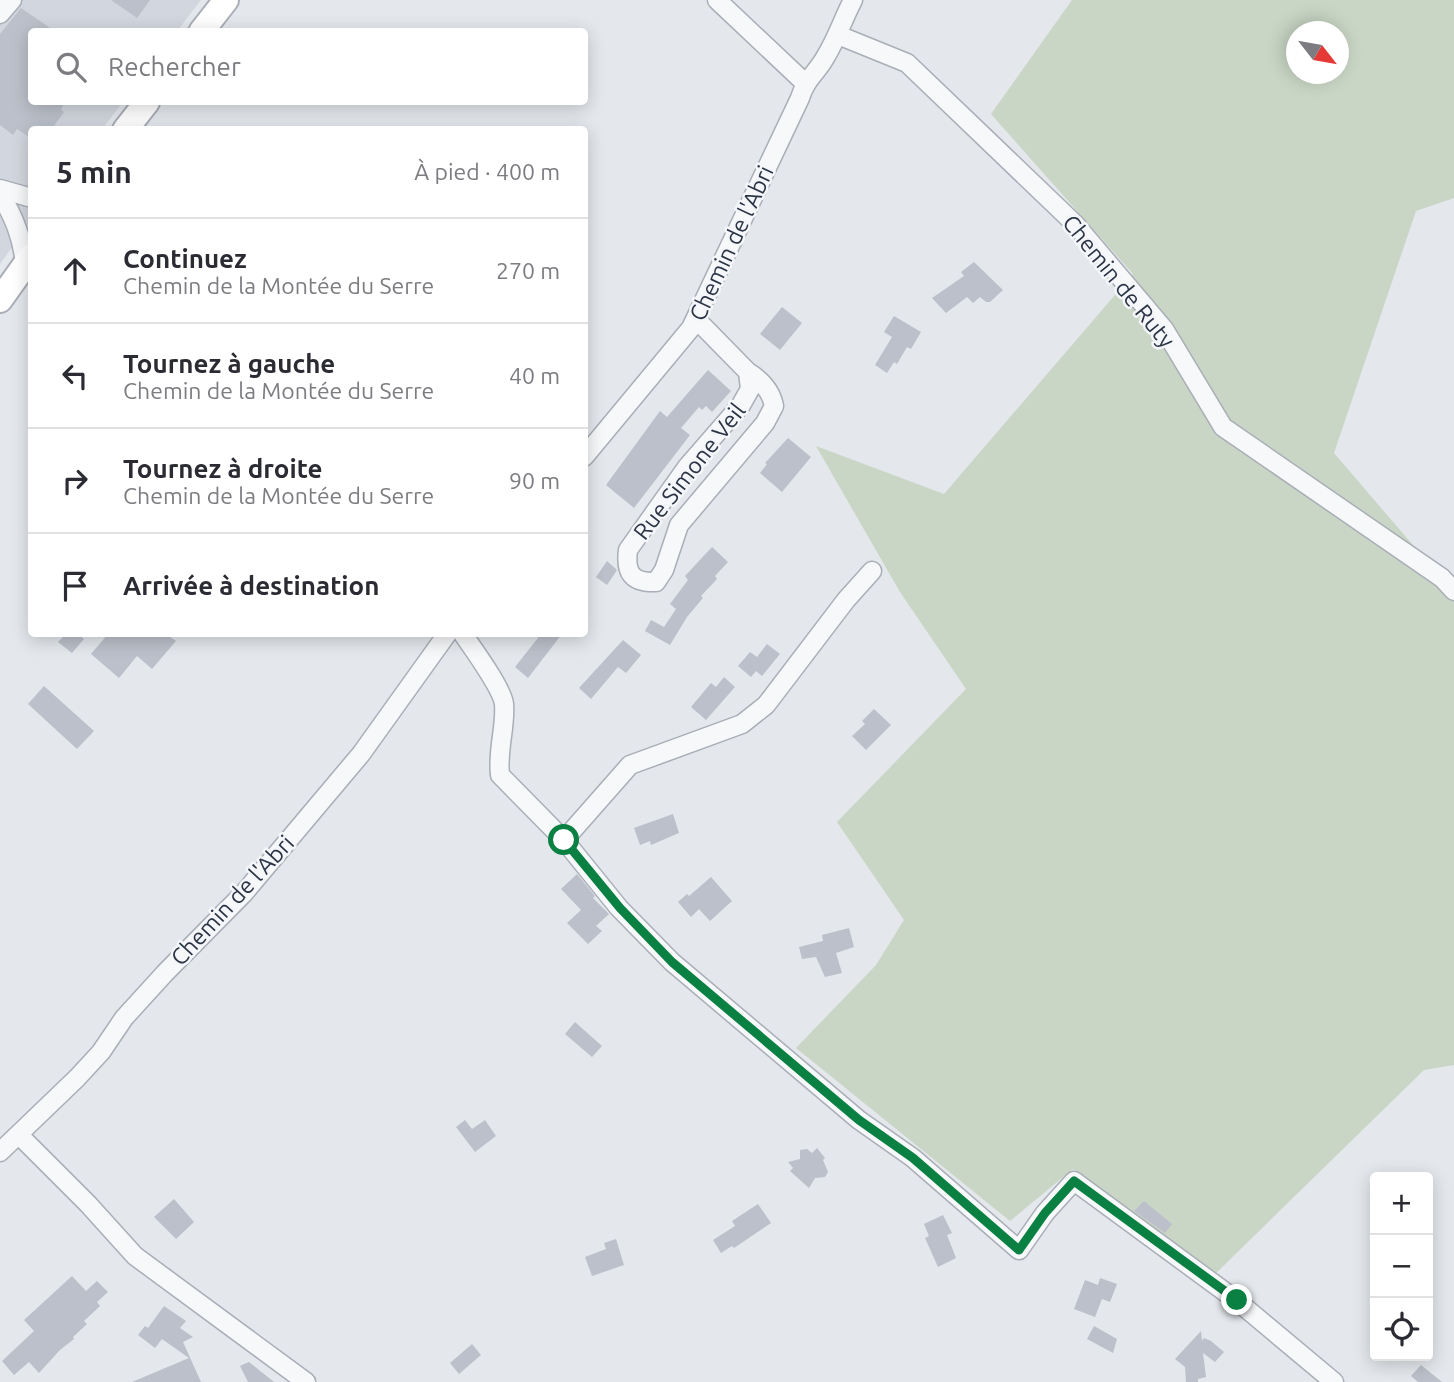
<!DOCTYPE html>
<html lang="fr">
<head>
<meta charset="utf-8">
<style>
  body { margin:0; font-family:Ubuntu,sans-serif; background:#f7f7f7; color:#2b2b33 }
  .controls { position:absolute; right:21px; bottom:21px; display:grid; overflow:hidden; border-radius:7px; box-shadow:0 4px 18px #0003 }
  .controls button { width:63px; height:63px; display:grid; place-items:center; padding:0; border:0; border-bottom:2px solid #e1e1e2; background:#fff; color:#2b2b33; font:35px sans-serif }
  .compass { position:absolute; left:1286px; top:21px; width:63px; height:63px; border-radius:50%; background:#fff; box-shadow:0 4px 18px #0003; rotate:121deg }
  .stop { position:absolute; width:21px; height:21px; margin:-16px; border:5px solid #0b8043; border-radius:50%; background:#fff }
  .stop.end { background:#0b8043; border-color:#fff; box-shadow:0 2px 7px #0008 }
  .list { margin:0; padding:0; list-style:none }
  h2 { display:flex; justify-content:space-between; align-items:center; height:91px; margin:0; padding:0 28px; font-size:30px }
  h2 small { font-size:23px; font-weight:400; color:#7c7c81 }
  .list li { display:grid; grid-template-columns:46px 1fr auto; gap:21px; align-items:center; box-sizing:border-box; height:105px; padding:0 28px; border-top:2px solid #e1e1e2 }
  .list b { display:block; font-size:26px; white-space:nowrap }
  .list p { margin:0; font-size:23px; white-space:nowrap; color:#7c7c81 }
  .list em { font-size:23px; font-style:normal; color:#7c7c81 }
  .icon { flex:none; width:38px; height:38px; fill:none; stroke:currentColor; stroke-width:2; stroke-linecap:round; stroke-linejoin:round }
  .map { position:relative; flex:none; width:1454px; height:1382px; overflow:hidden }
  .search { position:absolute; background:#fff; box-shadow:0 4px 18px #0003; left:28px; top:28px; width:560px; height:77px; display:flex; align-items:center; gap:18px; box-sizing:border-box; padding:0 24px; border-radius:7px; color:#7c7c81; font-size:26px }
  .panel { position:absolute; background:#fff; box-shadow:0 4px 18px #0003; left:28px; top:126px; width:560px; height:511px; border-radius:7px }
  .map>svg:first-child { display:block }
  .built { fill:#d2d6de }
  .green { fill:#c9d6c5; fill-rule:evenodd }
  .building { fill:#bbc0ca }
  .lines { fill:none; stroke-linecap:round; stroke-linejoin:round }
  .minor-casing { stroke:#a9aeb7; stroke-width:21 }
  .secondary-casing { stroke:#a9aeb7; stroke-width:28 }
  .minor { stroke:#f7f8fa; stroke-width:18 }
  .secondary { stroke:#fff; stroke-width:24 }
  .route { stroke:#0b8043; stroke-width:9 }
  .labels { text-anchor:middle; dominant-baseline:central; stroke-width:5; stroke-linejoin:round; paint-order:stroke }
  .street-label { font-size:23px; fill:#2b3445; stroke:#f4f6f9 }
</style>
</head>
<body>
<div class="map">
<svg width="1454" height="1382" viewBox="0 0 1454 1382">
  <rect width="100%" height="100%" fill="#e4e7ec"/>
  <!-- built -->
  <path class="built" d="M0,0H201L177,31L32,32V102H123L102,129L32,130L31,221L0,264Z"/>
  <!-- green -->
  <path class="green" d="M1072,0H1454V198L1416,211L1334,453L1454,593V1065L1424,1070L1212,1277L1073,1169L1010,1221L796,1048L876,965L904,920L837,822L966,689L900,592L816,446L944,494L1133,274L991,114ZM1296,32H1338V74H1296Z"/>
  <!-- building -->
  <path class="building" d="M111,0H150L137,18Z
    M21,8L56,32H32V102H64L61,110L64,112L51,130H32V139L17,129L13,135L0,125V34Z
    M974,262L1003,290L990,302H986L980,297L973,303L967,297L946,313L932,298L964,276L961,272Z
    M782,307L802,323L780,350L760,334Z
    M894,316L921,332L911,349L907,347L897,364L894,362L887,373L875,365L892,337L884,332Z
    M708,370L731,391L712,412L706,406L702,410L699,407L681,428L690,435L634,508L606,485L660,411L667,417Z
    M788,438L811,457L782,492L760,473L767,464L765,463Z
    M712,547L728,562L715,576L717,579L701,596L703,598L687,617L670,645L645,631L651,620L664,627L676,609L670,604L688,580L685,576Z
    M607,561L617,570L607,585L596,577Z
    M66,634H78L84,639L72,653L58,642Z
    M108,634H166L176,641L152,669L137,656L119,678L91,654Z
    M541,634H562L528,678L515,667Z
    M623,640L641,655L626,673L618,667L591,699L579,688Z
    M767,644L780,654L762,676L756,671L751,677L738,666L750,652L757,657Z
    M724,677L735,687L706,720L691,707L711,683L716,687Z
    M44,686L94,731L77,749L28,704Z
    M874,709L891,725L866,750L852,736L865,724L862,721Z
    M673,814L679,833L651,845L650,841L640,845L634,828Z
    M577,874L595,896L593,898L609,914L596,926L602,931L588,944L567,923L581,910L561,889Z
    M711,877L732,901L710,921L699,909L691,917L678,902L687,894L689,896Z
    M849,928L854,947L836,953L842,973L825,977L816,957L802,959L799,947L823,941L822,935Z
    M575,1022L602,1046L592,1057L565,1034Z
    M465,1120L472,1129L485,1120L496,1136L475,1152L456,1127Z
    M817,1148L825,1158L823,1160L828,1172L825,1177L815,1178L809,1188L790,1171L793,1168L788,1162L800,1159V1150L807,1149L812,1153Z
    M174,1199L194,1222L176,1239L154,1217Z
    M1144,1201L1172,1224L1165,1233L1134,1211Z
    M758,1204L771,1223L734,1248L732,1246L721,1253L713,1240L735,1226L732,1221Z
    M943,1215L952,1233L947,1235L956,1258L938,1267L925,1238L929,1236L924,1224Z
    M616,1239L624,1265L592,1276L585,1257L606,1249L604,1243Z
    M72,1276L86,1291L97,1281L108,1292L97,1302L100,1306L84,1321L87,1324L73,1337L74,1339L60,1350L39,1373L29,1362L14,1375L2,1361L34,1331L24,1320Z
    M1100,1278L1117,1284L1110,1302L1102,1299L1095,1317L1074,1309L1085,1280L1098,1285Z
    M164,1306L186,1321L180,1328L193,1337L183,1342L201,1382H132L189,1358L162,1339L155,1348L138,1335L145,1326L148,1328Z
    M1094,1326L1117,1339L1113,1353L1087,1339Z
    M1201,1331L1202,1341L1204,1338L1211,1341L1224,1352L1215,1362L1203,1353L1206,1377L1198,1379V1382H1186L1185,1367L1175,1359Z
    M472,1344L481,1355L459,1374L450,1363Z
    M249,1362L274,1382H248L240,1366Z
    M1421,1365L1442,1382H1418L1411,1376Z"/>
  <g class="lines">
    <!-- minor casing -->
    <g class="minor-casing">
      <path id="minor" d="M717,0L805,83
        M0,14L12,0
        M838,35L907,63L1075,224L1164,329L1223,427L1442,578L1454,591
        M0,189L32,198
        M0,194C14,217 22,237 25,264
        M696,319L748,372C761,380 771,390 774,406L765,423L679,525L664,570L656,582C632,583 625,573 628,550L687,467L741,405L750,389L748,372
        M584,457L691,328L800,98C806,78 817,73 826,56C837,38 843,19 853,0
        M463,634C473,649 502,688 504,704C506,727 497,750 500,775L564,840L619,908L672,962L859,1120L913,1158L1019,1250L1045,1213L1074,1181L1236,1300L1334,1382
        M564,840L630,765L742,724L766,705L846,600L872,571
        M19,1135L88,1204L135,1256L306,1382
        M0,1152L77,1078L101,1052L124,1018L165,973L244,893L361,754L447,634"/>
    </g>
    <!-- secondary casing -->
    <g class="secondary-casing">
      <path id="secondary" d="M201,32L226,0
        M125,130L147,102
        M0,300L32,255"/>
    </g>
    <!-- minor -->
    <use href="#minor" class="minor"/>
    <!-- secondary -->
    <use href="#secondary" class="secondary"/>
  </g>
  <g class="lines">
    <!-- route -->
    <path class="route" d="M564,840L620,908L672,962L859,1120L913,1158L1019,1250L1045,1213L1074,1181L1237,1300"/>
  </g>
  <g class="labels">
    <!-- street labels -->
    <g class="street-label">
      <text transform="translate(731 243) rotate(-65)">Chemin de l'Abri</text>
      <text transform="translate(1119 281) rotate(51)">Chemin de Ruty</text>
      <text transform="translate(689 471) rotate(-52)">Rue Simone Veil</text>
      <text transform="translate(232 900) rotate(-47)">Chemin de l'Abri</text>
    </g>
  </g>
</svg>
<div class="controls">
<button>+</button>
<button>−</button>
<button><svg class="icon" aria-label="locate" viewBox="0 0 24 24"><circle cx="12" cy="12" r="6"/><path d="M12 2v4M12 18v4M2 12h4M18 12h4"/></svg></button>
</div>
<svg class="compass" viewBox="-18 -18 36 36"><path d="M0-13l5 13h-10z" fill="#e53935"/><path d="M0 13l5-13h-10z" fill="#7c7c81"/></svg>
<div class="stop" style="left:564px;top:840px"></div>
<div class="stop end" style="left:1237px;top:1300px"></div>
<div class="search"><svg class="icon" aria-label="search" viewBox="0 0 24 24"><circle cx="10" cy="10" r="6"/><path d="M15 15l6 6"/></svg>Rechercher</div>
<section class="panel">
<h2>5 min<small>À pied · 400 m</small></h2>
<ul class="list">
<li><svg class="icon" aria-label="ahead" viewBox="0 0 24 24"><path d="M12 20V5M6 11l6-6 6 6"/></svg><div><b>Continuez</b><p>Chemin de la Montée du Serre</p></div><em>270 m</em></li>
<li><svg class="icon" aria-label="left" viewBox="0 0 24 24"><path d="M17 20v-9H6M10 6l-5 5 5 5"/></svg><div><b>Tournez à gauche</b><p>Chemin de la Montée du Serre</p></div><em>40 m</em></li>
<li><svg class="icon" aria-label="right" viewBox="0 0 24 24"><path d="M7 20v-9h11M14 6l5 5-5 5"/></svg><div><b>Tournez à droite</b><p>Chemin de la Montée du Serre</p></div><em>90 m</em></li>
<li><svg class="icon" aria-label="arrive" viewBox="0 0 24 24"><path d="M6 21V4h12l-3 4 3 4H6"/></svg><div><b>Arrivée à destination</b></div></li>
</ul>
</section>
</div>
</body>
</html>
